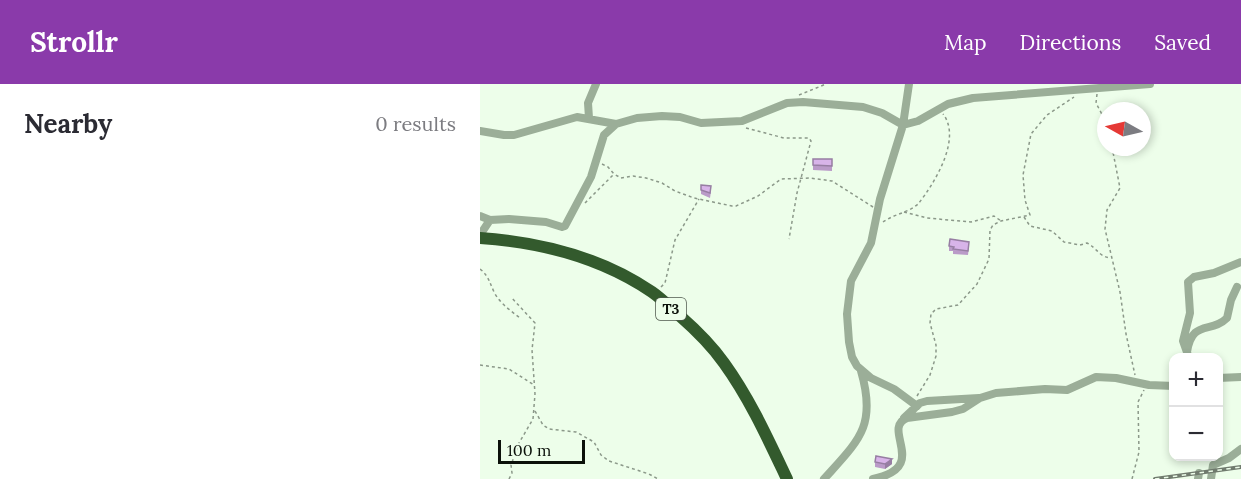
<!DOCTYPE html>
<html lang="en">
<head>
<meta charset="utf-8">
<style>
  body { margin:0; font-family:Lora,serif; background:#f2f2f3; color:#2b2b33 }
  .controls { position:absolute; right:18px; bottom:18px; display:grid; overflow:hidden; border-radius:12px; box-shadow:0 3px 9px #0003 }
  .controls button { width:54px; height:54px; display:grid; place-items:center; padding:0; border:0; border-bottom:2px solid #e1e1e2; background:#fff; color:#2b2b33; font:30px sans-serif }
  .compass { position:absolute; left:617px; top:18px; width:54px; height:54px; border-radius:50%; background:#fff; box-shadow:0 3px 9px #0003; rotate:278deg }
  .scale { position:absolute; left:18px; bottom:15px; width:87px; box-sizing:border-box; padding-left:6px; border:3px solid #0b110a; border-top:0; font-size:16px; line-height:21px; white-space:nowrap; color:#0b110a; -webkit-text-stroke:4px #edfeea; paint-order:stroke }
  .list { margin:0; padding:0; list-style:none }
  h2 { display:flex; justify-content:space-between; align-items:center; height:78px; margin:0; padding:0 24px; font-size:26px }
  h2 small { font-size:20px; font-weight:400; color:#7c7c81 }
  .map { position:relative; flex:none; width:761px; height:395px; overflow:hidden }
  header { display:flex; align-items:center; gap:36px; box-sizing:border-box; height:84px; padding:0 30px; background:#8a3aaa; color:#fff }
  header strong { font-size:28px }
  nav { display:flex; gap:33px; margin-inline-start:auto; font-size:21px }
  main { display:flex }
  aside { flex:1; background:#fff }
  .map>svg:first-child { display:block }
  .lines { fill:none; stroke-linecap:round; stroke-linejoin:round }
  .path { stroke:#8b9889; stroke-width:1.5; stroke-dasharray:3 3; stroke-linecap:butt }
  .minor { stroke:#9bae98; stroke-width:8 }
  .highway { stroke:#335a2d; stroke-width:12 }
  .rail-casing { stroke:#707b6e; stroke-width:4 }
  .rail { stroke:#edfeea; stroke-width:1.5; stroke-dasharray:4.5; stroke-linecap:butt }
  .wall { fill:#ba9bc8 }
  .shaded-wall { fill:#977ea3 }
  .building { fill:#d8b4e9; stroke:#977ea3; stroke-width:1.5 }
  .labels { text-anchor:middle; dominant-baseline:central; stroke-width:6; stroke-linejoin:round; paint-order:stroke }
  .shield { fill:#edfeea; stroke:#4f584d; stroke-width:1.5 }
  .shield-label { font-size:14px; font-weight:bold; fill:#0b110a }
</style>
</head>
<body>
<header>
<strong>Strollr</strong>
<nav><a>Map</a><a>Directions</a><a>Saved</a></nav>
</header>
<main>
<aside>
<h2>Nearby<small>0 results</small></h2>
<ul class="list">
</ul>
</aside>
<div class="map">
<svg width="761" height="395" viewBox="0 0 761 395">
  <rect width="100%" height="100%" fill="#edfeea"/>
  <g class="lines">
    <!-- path -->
    <path class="path" d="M617,10L616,19L626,38
      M319,11L346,0
      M266,44L304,54H329L331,57L317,109L309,155
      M632,63L640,104L627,126L625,145L640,208L646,250L655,291
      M122,80L128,83L134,90L141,94L153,92L166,94L182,99L195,107L214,114L252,122H256L278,112L301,95L330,94L352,97L393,123
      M105,119L133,91
      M424,128L447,134L491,138L514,132L521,137
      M544,133L550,142L572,147L584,158L600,161L607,159C617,164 619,173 631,174
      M403,138C414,130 428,129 438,120C455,99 482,54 463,30
      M0,185C9,192 10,200 15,210C21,220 31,227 40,234
      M181,203L185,199L195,156L219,115
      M0,281L29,285L54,301
      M437,312L450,291L456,272V261L450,239L451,230L456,225L478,221L497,200L509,175L510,146L513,141L521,137L550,131L545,116L543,91L551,50L567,31L594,13
      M55,327L63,341L69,345L96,348L114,358L121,371L129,377L169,390L178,395
      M29,395L32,389L31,381L39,359L53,335L55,310L52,266L55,239L31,213
      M652,395L659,368L658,318L664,306"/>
    <!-- minor -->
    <path class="minor" d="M429,0L423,41L400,115L391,159L371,197L367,230L369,258L372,273L377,282L391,294L414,305L437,322
      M109,34L108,19L116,0
      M0,47L24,51H34L97,33L136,40
      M0,132L10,136L29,135L66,138L82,143L85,142L111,93L124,51L136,40L157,34L182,32L200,33L221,39L262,37L307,19L323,18L383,23L402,29L423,41L438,37L468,20L493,14L670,0
      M0,151L10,136
      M707,268C712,235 731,250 747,234L751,216L757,203
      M709,274L703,257L710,229L708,198L714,193L734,189L761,178
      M738,294L761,293
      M424,334L440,319L447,317L499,314
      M344,395C379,356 397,342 381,287
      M393,395C451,383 400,345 427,334L472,328L483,325L500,314L516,309L565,305L587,306L616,293L636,294L669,301L694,302
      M718,395L719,389
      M731,395L733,381L749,374L761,365"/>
    <!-- highway -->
    <path class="highway" d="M0,154C60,158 122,174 172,208C182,215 191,224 200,232C216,246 232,262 244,279C270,315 288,355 307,395"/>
    <!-- rail casing -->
    <g class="rail-casing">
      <path id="rail" d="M675,395L761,383"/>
    </g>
    <!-- rail -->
    <use href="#rail" class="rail"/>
  </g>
  <!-- wall -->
  <path class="wall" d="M333,75H352V87L333,86Z
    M221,101L231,107L230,114L221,110Z
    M469,162H489L488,171L473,170V167H469Z
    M395,378L412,380L405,385L395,383Z"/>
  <!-- shaded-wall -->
  <path class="shaded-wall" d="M412,375V380L405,385V380Z"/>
  <!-- building -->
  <path class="building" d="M333,75H352V82L333,81Z
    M221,101L231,102L230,109L221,106Z
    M470,155L489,158L488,167L473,165L474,163L469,162Z
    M396,372L412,375L405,380L395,378Z"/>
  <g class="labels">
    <!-- shield labels -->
    <rect class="shield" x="176" y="214" width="30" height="22" rx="4.5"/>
    <g class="shield-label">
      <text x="191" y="225">T3</text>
    </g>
  </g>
</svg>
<div class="controls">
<button>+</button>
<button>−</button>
</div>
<svg class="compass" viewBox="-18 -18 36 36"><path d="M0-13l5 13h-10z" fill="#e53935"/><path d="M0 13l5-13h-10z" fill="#7c7c81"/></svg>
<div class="scale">100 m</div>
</div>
</main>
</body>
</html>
